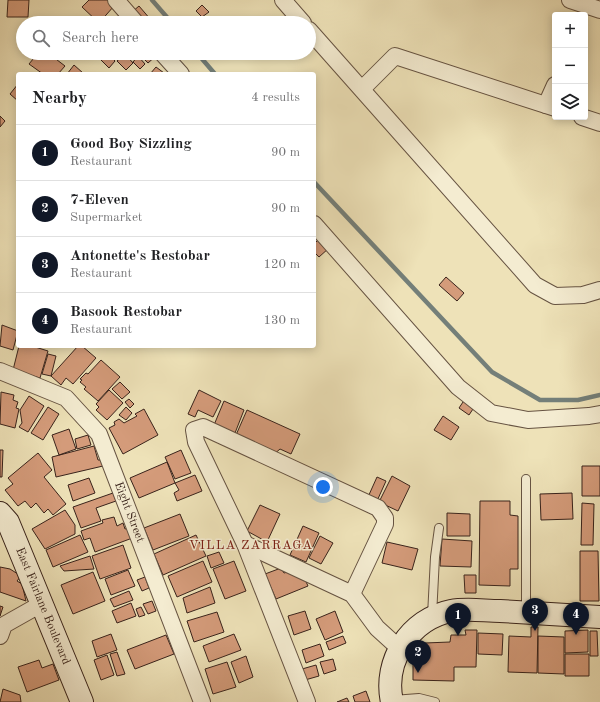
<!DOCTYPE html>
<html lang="en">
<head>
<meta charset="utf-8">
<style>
  body { margin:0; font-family:"Old Standard TT",serif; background:#f2f2f2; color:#202124 }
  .controls { position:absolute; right:12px; top:12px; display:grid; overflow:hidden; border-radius:4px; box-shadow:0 2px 10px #0003 }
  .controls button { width:36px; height:36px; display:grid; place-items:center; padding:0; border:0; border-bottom:1px solid #e0e0e0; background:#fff; color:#202124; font:20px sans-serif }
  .you { position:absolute; left:323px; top:487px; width:14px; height:14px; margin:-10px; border:3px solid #fff; border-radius:50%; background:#1a73e8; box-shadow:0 0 0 6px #1a73e833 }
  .badge { display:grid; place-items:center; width:26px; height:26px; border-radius:50%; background:#111827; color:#fff; font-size:13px; font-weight:700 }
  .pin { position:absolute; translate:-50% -33px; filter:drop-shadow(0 1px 2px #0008) }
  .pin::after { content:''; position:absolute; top:21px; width:14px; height:12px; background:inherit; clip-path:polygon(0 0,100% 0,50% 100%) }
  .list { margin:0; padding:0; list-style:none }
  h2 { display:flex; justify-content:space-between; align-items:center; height:52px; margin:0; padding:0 16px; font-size:17px }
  h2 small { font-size:13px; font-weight:400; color:#757577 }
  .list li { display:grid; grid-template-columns:26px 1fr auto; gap:12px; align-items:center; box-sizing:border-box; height:56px; padding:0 16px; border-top:1px solid #e0e0e0 }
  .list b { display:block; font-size:15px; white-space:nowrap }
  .list p { margin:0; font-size:13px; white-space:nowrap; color:#757577 }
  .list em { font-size:13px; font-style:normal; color:#757577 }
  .icon { flex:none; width:22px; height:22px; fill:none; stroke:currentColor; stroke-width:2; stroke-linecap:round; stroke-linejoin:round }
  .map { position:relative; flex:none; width:600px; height:702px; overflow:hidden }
  .search { position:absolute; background:#fff; box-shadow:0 2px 10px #0003; left:16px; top:16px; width:300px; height:44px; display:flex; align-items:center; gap:10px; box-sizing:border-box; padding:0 14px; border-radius:22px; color:#757577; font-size:15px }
  .panel { position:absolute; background:#fff; box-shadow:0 2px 10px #0003; left:16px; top:72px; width:300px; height:276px; border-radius:4px }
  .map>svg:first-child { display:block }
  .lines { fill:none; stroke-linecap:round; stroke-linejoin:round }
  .stream { stroke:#747f79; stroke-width:4.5 }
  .building { fill:#d49b7a; stroke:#39231b }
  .lane-casing { stroke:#665342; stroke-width:10 }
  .street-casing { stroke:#665342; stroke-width:18 }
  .secondary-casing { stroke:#39231b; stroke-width:24 }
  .lane { stroke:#f4ecd1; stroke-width:8 }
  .street { stroke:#f4ecd1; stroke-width:16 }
  .secondary { stroke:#f4ecd1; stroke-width:22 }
  .labels { text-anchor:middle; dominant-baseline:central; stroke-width:3; stroke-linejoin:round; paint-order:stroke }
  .street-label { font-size:12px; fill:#39231b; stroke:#f4ecd1 }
  .neighbourhood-label { font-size:13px; letter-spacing:1px; fill:#7a1f14; stroke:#f4ecd1 }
</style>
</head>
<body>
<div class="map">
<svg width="600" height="702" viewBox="0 0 600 702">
  <rect width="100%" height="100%" fill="#eee2b8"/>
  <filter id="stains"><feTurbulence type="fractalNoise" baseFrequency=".005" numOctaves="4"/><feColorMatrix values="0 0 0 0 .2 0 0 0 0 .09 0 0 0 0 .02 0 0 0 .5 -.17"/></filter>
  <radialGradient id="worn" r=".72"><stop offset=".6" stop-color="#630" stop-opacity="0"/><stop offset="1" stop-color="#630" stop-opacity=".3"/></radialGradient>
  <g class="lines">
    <!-- stream -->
    <path class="stream" d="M152,0L172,23
      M197,53L215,74
      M314,182L492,372L540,400H578L600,395"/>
  </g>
  <!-- building -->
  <path class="building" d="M8,0H29L28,17H7Z
    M89,0H107L114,6L99,23L82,7Z
    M202,5L209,12L202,17L196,11Z
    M139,6L151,20L148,23H141L132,12Z
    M38,53H48L65,66L58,74H43L29,64Z
    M101,53H107L115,61L109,68L97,56Z
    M142,53H155L157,55L148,63L140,55Z
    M234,53H244L239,58Z
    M125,54L133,63L126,70L117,61Z
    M138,56L145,64L140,69L133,62Z
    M74,65L83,73L82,74H67Z
    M156,67L164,73L163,74H150Z
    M18,84V101L10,94Z
    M0,116L5,121L0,127Z
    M320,238L329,248L319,257L314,252V244Z
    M446,277L464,293L457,301L439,285Z
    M2,325L18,331L13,350L0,346Z
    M19,346H32L48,351L40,378L13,370Z
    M78,346H82L96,358L73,384L66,378L61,385L51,376Z
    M48,354L56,356L51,376L42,374Z
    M101,360L120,377L98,401L84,389L86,387L80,382L82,380L80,379L86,373L88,374Z
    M120,382L130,392L122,399L112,389Z
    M109,390L123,403L107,420L96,410L99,407L96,404Z
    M199,390L221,401L213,417L198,410L195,417L188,414Z
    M1,392L14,395L13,400L18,402L16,408L19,409L15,428L0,424Z
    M29,396L44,406L28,432L19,427L22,423L20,410Z
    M129,399L134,404L130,408L125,402Z
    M465,399L475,406L469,415L459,408Z
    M224,401L244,410L235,433L214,425Z
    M48,407L59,414L43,440L31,433Z
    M126,407L132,413L126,420L119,415Z
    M144,409L158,435L123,454L109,428L115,425L114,422L119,419L124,423L137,416L135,414Z
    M247,410L300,434L291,454L280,449L272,456L236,435Z
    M443,416L459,427L451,440L434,430Z
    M69,429L76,449L59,455L52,435Z
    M88,435L91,445L77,449L75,439Z
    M94,446L98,460H101L103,466L56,477L52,457Z
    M0,450H3L2,477H0Z
    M181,450L191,473L175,479L165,457Z
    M38,453L52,470L44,477L66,504L53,515L48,509L44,513L36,503L31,508L25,501L18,506L5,490L13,484L8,478Z
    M167,462L175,483L139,498L130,478Z
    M582,466H600V496H582Z
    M195,475L202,491L177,501L174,493L179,490L175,483Z
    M392,476L410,486L398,511L379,502Z
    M377,477L386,481L377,501L368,497Z
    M89,478L95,493L73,501L68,485Z
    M113,493L116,501L96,508L101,521L81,528L73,507Z
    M572,493L573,519L541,520L540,494Z
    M480,501H510V515L518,516V569H510V586L479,585Z
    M582,503L594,504L593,545H581Z
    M260,505L280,514L267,542L247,531Z
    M65,510L75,525V534L45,549L32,529Z
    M447,513L470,514V536H447Z
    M180,514L189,536L153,550L144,528Z
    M114,517L117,526L123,523L125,529L131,527L135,537L95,552L90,538L84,540L81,531L103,523L102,520Z
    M303,526L319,533L306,562L290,555Z
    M80,535L88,552L53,567L46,550Z
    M196,535L206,556L163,575L154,554Z
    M320,536L333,543L321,564L309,558Z
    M442,539L472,541L471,567L440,566Z
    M387,542L418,549L412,570L382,563Z
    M123,545L131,568L100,579L92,556Z
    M580,551H598L599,601H580Z
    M219,552L224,563L211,568L207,556Z
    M90,556L94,569L64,571L60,566Z
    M203,561L212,582L177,597L168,576Z
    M234,561L246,591L225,599L213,569Z
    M0,567L10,569L21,576L17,581L22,584L26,601L0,592Z
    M281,568L284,573L291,571L303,575L308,586L276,599L265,574Z
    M128,570L135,586L111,595L105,579Z
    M93,572L105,601L73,614L61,585Z
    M464,575H476V593H465Z
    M145,577L149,588L142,591L137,580Z
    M210,587L215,603L187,613L183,598Z
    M129,591L133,600L114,607L110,599Z
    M152,601L156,611L148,614L143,604Z
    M131,603L136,616L117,623L112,611Z
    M0,606L3,607L0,616Z
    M141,607L145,615L139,617L136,609Z
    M305,611L311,629L294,635L288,616Z
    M335,611L343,632L325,640L316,619Z
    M217,612L224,632L194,642L187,621Z
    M531,627H538L537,673L508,672L509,636L531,637Z
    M465,630H477L476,667H454V681L413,680V664L425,643L450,642L451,635H466Z
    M588,630V652L565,653V631Z
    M590,631H597L598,656H590Z
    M478,633L503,634L502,655L478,654Z
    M111,634L117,650L97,657L92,641Z
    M234,634L241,650L209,662L203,646Z
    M166,635L174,654L135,669L127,650Z
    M343,636L346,643L329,650L326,642Z
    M538,636L564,637V674L538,673Z
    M320,644L324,656L306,663L302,650Z
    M117,652L125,674L117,676L110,654Z
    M565,654H589V676H565Z
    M107,655L114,675L101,680L94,660Z
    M246,656L253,677L239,683L231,662Z
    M333,659L336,670L324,674L320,662Z
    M39,660L42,668L53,664L59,680L27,692L18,667Z
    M227,662L236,687L213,694L205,669Z
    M316,665L319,676L305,680L302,669Z
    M3,689L20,695L21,702H0Z
    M366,691L370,702H355L353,696Z
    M347,698L349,702H337Z"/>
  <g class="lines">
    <!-- lane casing -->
    <g class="lane-casing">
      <path id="lane" d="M526,612V479
        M432,616L435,557L439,528
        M393,700L419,698L435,702"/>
    </g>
    <!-- street casing -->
    <g class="street-casing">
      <g id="street">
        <path d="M116,0L136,23"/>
        <path d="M283,0L303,23"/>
        <path d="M570,0L600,10"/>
        <path d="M309,30L535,285L555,296L583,295L600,290"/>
        <path d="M162,53L181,74"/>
        <path d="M362,89L395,56L555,108"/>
        <path d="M546,105L555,85"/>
        <path d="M582,117L600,123"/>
        <path d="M314,224L458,387L491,413L528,420L589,416L600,414"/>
        <path id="s1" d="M0,371L66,398L99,434L202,702"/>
        <path d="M245,544L352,594L377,628L399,648"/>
        <path d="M0,636L4,625L43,603"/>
        <path d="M307,702L245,544L196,442L194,430L203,427L378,508L385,518V524L352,594"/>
      </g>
    </g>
    <!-- secondary casing -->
    <g class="secondary-casing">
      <g id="secondary">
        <path id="s2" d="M0,513L8,522L82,702"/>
        <path d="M392,702C383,661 410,619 451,611C467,608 485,611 500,611C533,613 567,615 600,617"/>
      </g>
    </g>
    <!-- lane -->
    <use href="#lane" class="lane"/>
    <!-- street -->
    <use href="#street" class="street"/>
    <!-- secondary -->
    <use href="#secondary" class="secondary"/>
  </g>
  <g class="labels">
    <!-- street labels -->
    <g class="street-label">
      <text stroke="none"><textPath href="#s1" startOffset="204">Eight Street</textPath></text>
      <text stroke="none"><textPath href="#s2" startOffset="103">East Fairlane Boulevard</textPath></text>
    </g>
    <!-- neighbourhood labels -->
    <g class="neighbourhood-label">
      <text x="251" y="545">VILLA ZARRAGA</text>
    </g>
  </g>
  <rect width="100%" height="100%" filter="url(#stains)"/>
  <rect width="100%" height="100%" fill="url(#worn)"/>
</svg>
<div class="controls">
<button>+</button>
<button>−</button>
<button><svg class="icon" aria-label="layers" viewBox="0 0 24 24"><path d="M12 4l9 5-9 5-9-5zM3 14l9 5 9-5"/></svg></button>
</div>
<div class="you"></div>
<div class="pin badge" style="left:458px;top:636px">1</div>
<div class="pin badge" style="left:418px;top:673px">2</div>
<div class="pin badge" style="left:535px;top:631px">3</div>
<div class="pin badge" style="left:576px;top:635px">4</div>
<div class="search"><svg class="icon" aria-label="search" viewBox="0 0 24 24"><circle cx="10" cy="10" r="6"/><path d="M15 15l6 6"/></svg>Search here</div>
<section class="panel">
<h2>Nearby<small>4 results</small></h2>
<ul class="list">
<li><span class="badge">1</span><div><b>Good Boy Sizzling</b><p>Restaurant</p></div><em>90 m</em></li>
<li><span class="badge">2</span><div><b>7-Eleven</b><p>Supermarket</p></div><em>90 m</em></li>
<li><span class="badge">3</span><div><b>Antonette's Restobar</b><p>Restaurant</p></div><em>120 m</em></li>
<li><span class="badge">4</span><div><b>Basook Restobar</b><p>Restaurant</p></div><em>130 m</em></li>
</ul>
</section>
</div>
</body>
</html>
